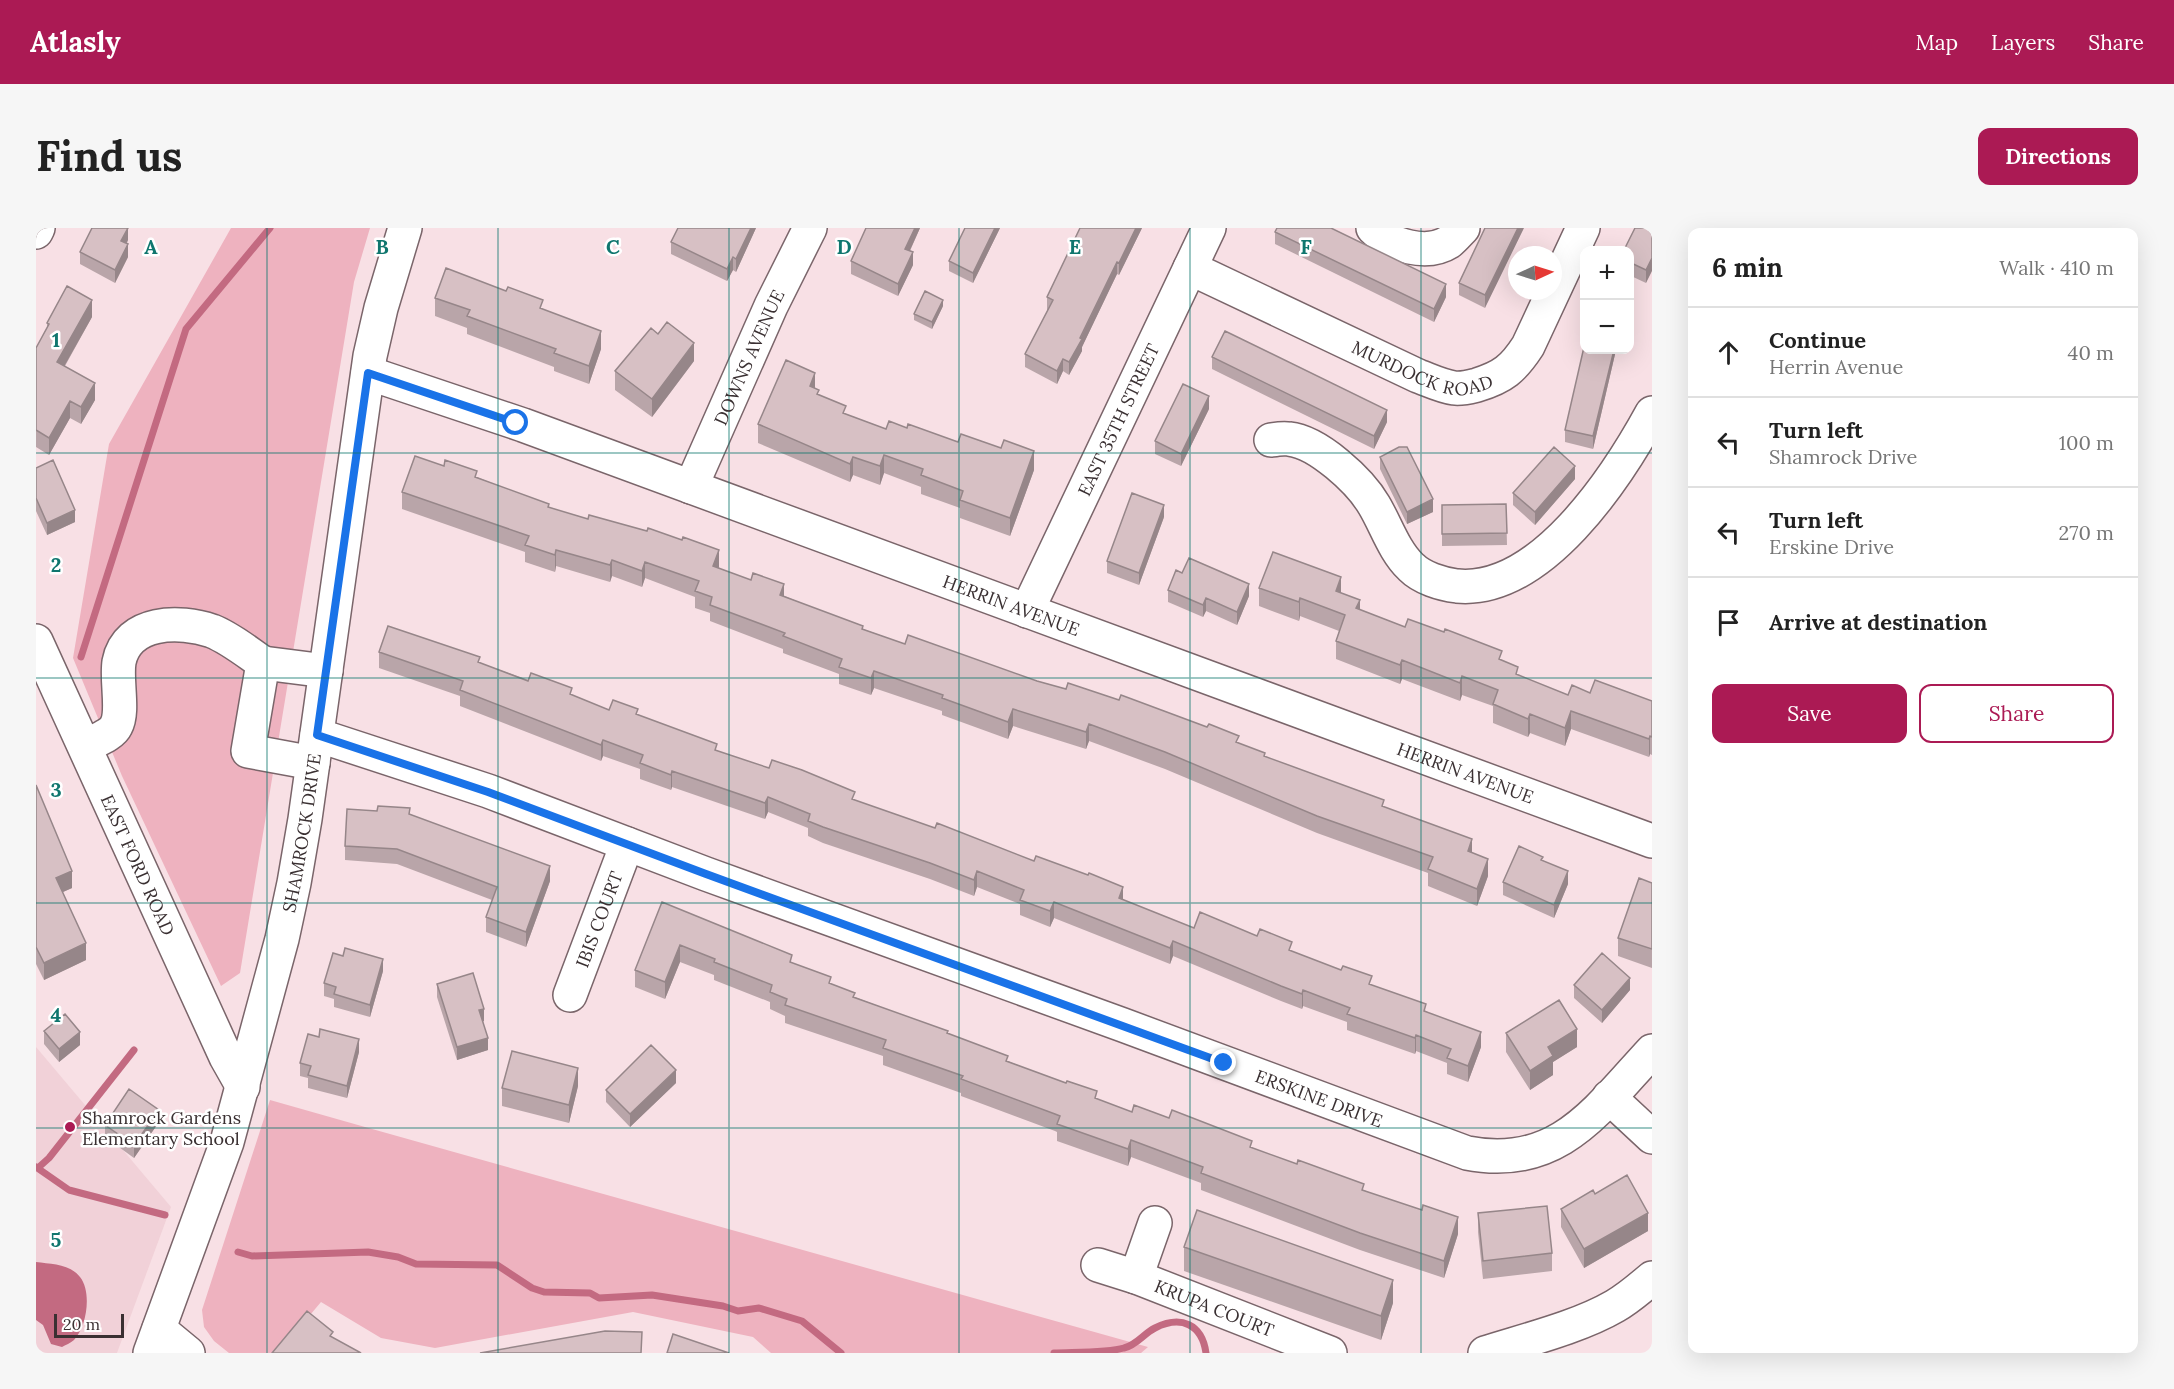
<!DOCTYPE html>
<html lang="en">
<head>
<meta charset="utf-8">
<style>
  body { margin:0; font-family:Lora,serif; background:#f6f6f6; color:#222 }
  .controls { position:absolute; right:18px; top:18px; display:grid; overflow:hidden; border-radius:12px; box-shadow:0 6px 24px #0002 }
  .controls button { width:54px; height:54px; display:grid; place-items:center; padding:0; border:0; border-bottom:2px solid #e0e0e0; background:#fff; color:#222; font:30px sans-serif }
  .compass { position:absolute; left:1472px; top:18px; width:54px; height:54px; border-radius:50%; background:#fff; box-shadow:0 6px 24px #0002; rotate:86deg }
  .scale { position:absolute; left:18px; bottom:15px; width:70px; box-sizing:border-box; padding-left:6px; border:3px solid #3a3032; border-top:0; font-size:16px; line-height:21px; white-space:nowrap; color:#3a3032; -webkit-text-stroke:4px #fff; paint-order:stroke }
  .stop { position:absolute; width:18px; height:18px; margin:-14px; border:4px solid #1a73e8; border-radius:50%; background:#fff }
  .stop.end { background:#1a73e8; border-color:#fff; box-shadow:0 2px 6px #0008 }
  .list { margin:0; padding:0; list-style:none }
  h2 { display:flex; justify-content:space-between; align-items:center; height:78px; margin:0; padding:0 24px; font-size:26px }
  h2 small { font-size:20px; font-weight:400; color:#767676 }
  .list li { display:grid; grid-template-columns:39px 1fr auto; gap:18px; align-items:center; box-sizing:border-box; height:90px; padding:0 24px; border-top:2px solid #e0e0e0 }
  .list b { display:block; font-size:22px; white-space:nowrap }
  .list p { margin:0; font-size:20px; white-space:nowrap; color:#767676 }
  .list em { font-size:20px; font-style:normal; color:#767676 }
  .actions { display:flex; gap:12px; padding:18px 24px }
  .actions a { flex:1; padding:14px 0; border:2px solid #ab1a54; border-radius:12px; text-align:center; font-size:21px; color:#ab1a54 }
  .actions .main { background:#ab1a54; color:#fff }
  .icon { flex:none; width:33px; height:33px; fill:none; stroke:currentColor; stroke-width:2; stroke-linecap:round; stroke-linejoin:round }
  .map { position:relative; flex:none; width:1616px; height:1125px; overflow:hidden; border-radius:12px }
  header { display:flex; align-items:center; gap:36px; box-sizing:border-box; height:84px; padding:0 30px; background:#ab1a54; color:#fff }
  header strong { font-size:28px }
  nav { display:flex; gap:33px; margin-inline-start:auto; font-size:21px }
  .intro { display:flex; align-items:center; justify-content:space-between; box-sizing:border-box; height:144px; padding:0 36px }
  h1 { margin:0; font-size:42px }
  .button { padding:15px 27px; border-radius:12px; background:#ab1a54; color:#fff; font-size:21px; font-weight:700 }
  main { display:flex; gap:36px; padding:0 36px }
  aside { flex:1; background:#fff; border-radius:12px; box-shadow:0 6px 24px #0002 }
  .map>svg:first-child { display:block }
  .built { fill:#f1d1d8 }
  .green { fill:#eeb2bf }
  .water { fill:#c36a81 }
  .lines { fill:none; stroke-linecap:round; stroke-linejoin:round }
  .stream { stroke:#c36a81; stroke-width:7 }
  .minor-casing { stroke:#7a656a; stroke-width:36 }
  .minor { stroke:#fff; stroke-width:33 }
  .wall { fill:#b9a5a9 }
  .shaded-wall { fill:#968689 }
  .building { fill:#d7c0c4; stroke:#968689; stroke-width:1.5 }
  .route { stroke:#1a73e8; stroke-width:8 }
  .grid { fill:none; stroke:#0f766e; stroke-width:1.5; stroke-opacity:0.55 }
  .poi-dot { fill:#ab1a54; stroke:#fff; stroke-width:2 }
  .labels { text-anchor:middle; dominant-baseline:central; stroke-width:5; stroke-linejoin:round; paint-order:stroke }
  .street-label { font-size:18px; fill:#3a3032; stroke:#fff }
  .poi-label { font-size:18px; fill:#3a3032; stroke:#fff; text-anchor:start }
  .grid-label { font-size:20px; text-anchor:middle; font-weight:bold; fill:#0f766e; stroke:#fff; stroke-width:5; stroke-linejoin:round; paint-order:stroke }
</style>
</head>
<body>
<header>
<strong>Atlasly</strong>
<nav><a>Map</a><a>Layers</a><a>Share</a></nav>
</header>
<div class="intro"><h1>Find us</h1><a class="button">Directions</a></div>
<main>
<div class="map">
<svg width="1616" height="1125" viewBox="0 0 1616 1125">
  <rect width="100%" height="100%" fill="#f8e0e5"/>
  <!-- built -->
  <path class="built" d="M0,819L135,979L81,1125H0Z"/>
  <!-- green -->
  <path class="green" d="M195,0H334L318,54L204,745L185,758L86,548L37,430L73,216Z
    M234,872L329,899L1112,1119L1105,1125H735L717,1109L597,1084L399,1120L345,1110L285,1074L242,1125H193L178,1113L168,1099L166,1082Z"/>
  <!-- water -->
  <path class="water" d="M0,1034C15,1036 34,1036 44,1049C56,1064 51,1098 38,1112C35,1115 29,1117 26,1119L15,1116L7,1097L0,1092Z"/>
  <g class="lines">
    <!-- stream -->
    <path class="stream" d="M45,429L150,101L234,0
      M0,939L33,962L129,987
      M3,939L13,930L98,822
      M202,1024L216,1028L332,1024L362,1029L380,1036L461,1037L496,1060L508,1064L554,1065L563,1070L616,1067L687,1078L702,1083L723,1080L766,1093L805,1125
      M1018,1125C1037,1124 1071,1125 1088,1120C1101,1117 1107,1106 1119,1100C1145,1087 1166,1096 1170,1125"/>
    <!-- minor casing -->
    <g class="minor-casing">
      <g id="minor">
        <path d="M1337,0C1355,18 1391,28 1413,14C1418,10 1423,4 1427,0"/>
        <path d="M0,4L2,0"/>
        <path id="s1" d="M1154,40L1382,148C1393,152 1405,158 1418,160C1426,161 1433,159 1441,157C1467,149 1477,141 1492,118L1547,0"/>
        <path id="s2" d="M332,145L487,197L1616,613"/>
        <path d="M1235,212C1241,211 1247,210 1253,211C1282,214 1324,253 1338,277C1350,297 1358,323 1375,339C1386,350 1405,356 1421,358C1505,366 1581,249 1616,185"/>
        <path id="s3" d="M655,259L735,78L774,0"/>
        <path id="s4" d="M991,383L1173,0"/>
        <path id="s5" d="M0,413L190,829L207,859"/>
        <path id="s6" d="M281,507L452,563L670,646L1087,797L1431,925C1522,943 1561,882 1616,823"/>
        <path d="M50,518C58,513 76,507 80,498C88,484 80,453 83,434C91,392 144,392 176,403C194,410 211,424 227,435"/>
        <path d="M277,535L212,523L227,435L290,443"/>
        <path id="s7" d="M534,767L591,616"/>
        <path d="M1573,869L1616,909"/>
        <path id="s8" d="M1062,1037L1100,1049L1294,1125"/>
        <path d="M1100,1049L1119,995"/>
        <path d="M123,1101L152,1125"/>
        <path id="s9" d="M114,1125L191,914L246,711L258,655L269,591L334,128L345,80L369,0"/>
        <path d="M1449,1125C1490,1112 1543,1099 1579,1078C1593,1070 1604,1060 1616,1050"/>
      </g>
    </g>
    <!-- minor -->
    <use href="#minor" class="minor"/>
  </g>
  <!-- wall -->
  <path class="wall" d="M720,0L700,44L697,42L691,53L635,26V14Z
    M830,0H884L874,23L877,37L862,68L815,46V33Z
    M929,0H964L937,55L913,43V33Z
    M1044,0H1106L1083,47L1081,46L1046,119V123L1033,147L1027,143L1021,156L989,139V126L1012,82H1011V69Z
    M1449,0V80L1423,67V55Z
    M1616,0L1610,55L1593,47V22Z
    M1239,4L1410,69L1398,94L1239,16Z
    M92,12L91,15L92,29L79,55L44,36V24Z
    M399,70L507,81L565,121L553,156L518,143V139L431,106V100L399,88Z
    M907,78L896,101L878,92V86Z
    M56,89L29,138L59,172L45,196L34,190L13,227L0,219V120L11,100V95Z
    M1580,122L1557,221L1529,214V202Z
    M1176,129L1351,194L1338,221L1176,141Z
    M658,133L616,189L579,162V143Z
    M779,161L783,167L810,186L850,201L871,200L998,242L974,308L924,290V280L885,266V259L848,245L844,257L817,247L814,254L722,215V196Z
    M1173,181L1145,238L1119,226V213Z
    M1344,229L1397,284L1371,296L1344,241Z
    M408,238L441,249L513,279L682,340L827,401L869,416L1001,453L1203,515L1229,529L1348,579L1436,625L1452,648L1441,678L1392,658V645L1281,605L1129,541L1053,513L1050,521L977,498L972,511L906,487V483L838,460L835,467L803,456V446L747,425V421L674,393V385L659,380V369L609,350L606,359L576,348L574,354L520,338L519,344L489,334V324L366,281V264Z
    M0,240L39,294L11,307L0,283Z
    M1539,251L1499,297L1477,277V265Z
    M1470,276L1471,317L1406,318V277Z
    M1128,289L1103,357L1071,345V333Z
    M1223,360L1305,365L1324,382L1369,399L1466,433L1482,447L1532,467L1554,465L1616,473V527L1614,526L1613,529L1535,501L1529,518L1494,505L1492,509L1457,495V478L1426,467L1424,473L1366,451L1364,456L1300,431V413L1303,403L1264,388L1263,393L1223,378Z
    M1132,362L1213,368L1201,397L1170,383L1167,389L1132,374Z
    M343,424L444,435L536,467L573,482L602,487L681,523L819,572L1087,672L1158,700L1256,723L1336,757L1390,783L1445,819L1432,854L1411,846V835L1380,823L1379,826L1311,802V794L1267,778L1266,781L1245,773L1137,728L1134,736L1018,690L1014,699L984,687V676L941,659L938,668L894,651L787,615L772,608V600L732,584L729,591L636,559L635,562L604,551V541L567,528L565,533L424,478V468L343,440Z
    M0,557L36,660L27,664L50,732L8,752L0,736Z
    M374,587L514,653L490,719L450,704V689L456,672L361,636L309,632V618Z
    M1507,632L1532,656L1518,690L1467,667V654Z
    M1616,655V740L1582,728V710Z
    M626,674L756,735L819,769L912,805L972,833L1061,871L1096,884L1133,890L1216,920L1328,962L1422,1006L1408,1050L1324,1022L1165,962V955L1095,929L1092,938L1021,913V904L1019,903L925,868V865L847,837V828L749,795V788L734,781V774L678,752V747L644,734L629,771L599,759V742Z
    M347,743L334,789L298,779V771L288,768V755Z
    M401,756L448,793H447L452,822L421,832L401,769Z
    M1538,757L1594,762L1566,795L1538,770Z
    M8,803L44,817L23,834L8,816Z
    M1470,805L1541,819L1517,834V847L1494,862L1470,824Z
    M323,824L311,870L272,860V850L264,848V835Z
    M640,855L594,899L570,874V862Z
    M542,858L533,895L466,878V860Z
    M123,894L98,930L69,909V897Z
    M1559,966L1612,1003L1548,1040L1525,999V981Z
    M1442,985L1516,1025V1043L1447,1051L1442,1004Z
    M1148,1019L1357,1075L1345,1112L1148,1043Z"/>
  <!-- shaded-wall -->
  <path class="shaded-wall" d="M92,0V12L85,25V13Z
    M715,0H720L700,44V31Z
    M879,0H884L869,33V21Z
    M959,0H964L937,55V45Z
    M1100,0H1106L1083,47V35Z
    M1482,0H1488L1449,80V67Z
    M92,16V29L79,55V42Z
    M877,24V37L862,68V56Z
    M697,29V42L691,53V41Z
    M1616,30V43L1610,55V42Z
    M1081,34V46L1046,119V123L1033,147V134Z
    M1410,56V69L1398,94V81Z
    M56,72V89L21,151V134Z
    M907,72V78L896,101V94Z
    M565,103V121L553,156V138Z
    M658,115V133L616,189V171Z
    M1578,122H1580L1557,221V208Z
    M1027,131V143L1021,156V143Z
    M779,145V163L774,158Z
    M59,155V172L45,196V179Z
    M1173,168V181L1145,238V226Z
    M34,173V190L13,227V210Z
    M1351,182V194L1338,221V208Z
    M998,223V242L974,308V290Z
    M848,227V245L844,257V238Z
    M817,229V247L814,254V236Z
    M1539,238V251L1499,297V284Z
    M1397,271V284L1371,296V284Z
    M1128,277V289L1103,357V345Z
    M39,282V294L11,307V295Z
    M520,322V338L519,344V327Z
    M683,322V339L677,355V338Z
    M576,332V348L574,354V337Z
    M609,334V350L606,359V343Z
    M1305,349V367L1300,363Z
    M748,356V373L744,367Z
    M1213,356V368L1201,397V384Z
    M1170,370V383L1167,389V377Z
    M1264,370V388L1263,393V374Z
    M1324,372V390L1320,380Z
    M1366,432V451L1364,456V437Z
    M838,443V460L835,467V450Z
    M1426,448V467L1424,473V455Z
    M977,481V498L972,511V494Z
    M1535,483V501L1529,518V500Z
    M1494,486V505L1492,509V491Z
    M1053,496V513L1050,521V504Z
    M1614,508V526L1613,529V511Z
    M567,512V528L565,533V517Z
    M636,543V559L635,562V547Z
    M732,569V584L729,591V575Z
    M1436,611V628L1432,623Z
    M1452,631V648L1441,678V661Z
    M514,638V653L490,719V704Z
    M36,643V660L20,667V650Z
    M941,643V659L938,668V652Z
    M1532,643V656L1518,690V677Z
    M1087,659V675L1083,670Z
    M1018,674V690L1014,699V683Z
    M1137,713V728L1134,736V720Z
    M50,715V732L8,752V735Z
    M644,717V734L629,771V754Z
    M347,731V743L334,789V777Z
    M1594,750V762L1566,795V782Z
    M1267,762V778L1266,781V766Z
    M448,781V793L443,795V782Z
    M1541,801V819L1517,834V847L1494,862V843L1512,819Z
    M44,804V817L23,834V821Z
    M1445,804V819L1432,854V838Z
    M1380,807V823L1379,826V810Z
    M452,810V822L421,832V819Z
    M323,811V824L311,870V858Z
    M542,840V858L533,895V877Z
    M640,842V855L594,899V886Z
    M123,882V894L98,930V917Z
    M1095,912V929L1092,938V921Z
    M1612,985V1003L1548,1040V1021Z
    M1422,989V1006L1408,1050V1033Z
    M1357,1052V1075L1345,1112V1088Z"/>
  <!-- building -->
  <path class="building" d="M56,0H92L85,13L92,16L79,42L44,24Z
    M642,0H715L700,31L697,29L691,41L635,14Z
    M830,0H879L869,21L877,24L862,56L815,33Z
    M929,0H959L937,45L913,33Z
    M1044,0H1100L1083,35L1081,34L1044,110L1046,111L1033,134L1027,131L1021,143L989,126L1017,72L1011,69Z
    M1241,0H1295L1410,56L1398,81L1239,4Z
    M1449,0H1482L1449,67L1423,55Z
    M1599,0H1616V30L1610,42L1593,34V22H1588Z
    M410,40L470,63L472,59L507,72L504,80L565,103L553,138L518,125L520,121L431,88L434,82L399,70Z
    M31,58L56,72L21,134L59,155L45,179L34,173L13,210L0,202V120L13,96L11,95Z
    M889,63L907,72L896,94L878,86Z
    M631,94L658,115L616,171L579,143L615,100L622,106Z
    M1189,103L1351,182L1338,208L1176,129Z
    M1548,119V122H1578L1557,208L1529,202Z
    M750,132L779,145L774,158L783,162L781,166L810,178L807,185L850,201L853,193L871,200L872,196L922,214L925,206L965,220L968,212L998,223L974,290L924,272L927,263L885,247L887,241L848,227L844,238L817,229L814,236L722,196Z
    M1147,156L1173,168L1145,226L1119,213Z
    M1363,219H1371L1397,271L1371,284L1344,229Z
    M1518,219L1539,238L1499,284L1477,265Z
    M379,228L408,238L409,232L441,243L439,249L513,276L512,279L552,291L553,287L611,303L612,300L646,312L647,309L683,322L677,338L715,352L717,345L748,356L744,367L827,398L826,401L869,416L872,407L1001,453L1030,461L1032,455L1083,472L1085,467L1171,499L1173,496L1203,508L1200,514L1229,525L1228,528L1348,572L1346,578L1436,611L1432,623L1452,631L1441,661L1392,641L1397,629L1281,588L1129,524L1053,496L1050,504L977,481L972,494L906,470L907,467L838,443L835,450L803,439L806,431L747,408L749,405L674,377L676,369L659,363L663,353L609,334L606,343L576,332L574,337L520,322L519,327L489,317L493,308L366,264Z
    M17,232L39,282L11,295L0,270V240Z
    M1096,265L1128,277L1103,345L1071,333Z
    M1470,276L1471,305L1406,306V277Z
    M1237,324L1305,349L1300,363L1324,372L1320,380L1369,399L1372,391L1408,404L1409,401L1466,423L1463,431L1482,439L1480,446L1532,467L1536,457L1554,465L1559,452L1616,473V509L1614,508L1613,511L1535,483L1529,500L1494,486L1492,491L1457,476L1462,462L1426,448L1424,455L1366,432L1364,437L1300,413L1309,387L1264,370L1263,374L1223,360Z
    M1153,330L1213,356L1201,384L1170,370L1167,377L1132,362L1140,342L1146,345Z
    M352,398L444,429L442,434L492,453L495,445L536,460L534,466L573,482L577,472L602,481L600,486L681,516L679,522L733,540L736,532L766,542L819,564L816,571L899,600L901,595L998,633L1000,628L1052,647L1053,645L1087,659L1083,670L1158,700L1164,684L1221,708L1224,701L1256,714L1253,722L1305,742L1307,738L1336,748L1333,756L1390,776L1388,783L1445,804L1432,838L1411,830L1415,821L1380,807L1379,810L1311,786L1314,780L1267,762L1266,766L1245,758L1137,713L1134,720L1018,674L1014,683L984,672L988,662L941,643L938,652L894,635L787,599L772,593L774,586L732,569L729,575L636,543L635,547L604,535L607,527L567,512L565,517L424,462L427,453L343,424Z
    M0,557L36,643L20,650L50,715L8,735L0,719Z
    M342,578L374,580L373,586L514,638L490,704L450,689L461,659L361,621L309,618L311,581L341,583Z
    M1483,618L1507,629L1505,632L1532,643L1518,677L1467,654Z
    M1603,650L1616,655V721L1582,710Z
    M626,674L756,727L754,734L795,749L793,755L819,765L817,769L912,803L911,805L972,828L970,833L1030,855L1031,853L1061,863L1059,870L1096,884L1098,877L1133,890L1136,882L1216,913L1214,919L1261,936L1262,932L1328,956L1326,962L1386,982L1387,977L1422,989L1408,1033L1324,1005L1165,945L1167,939L1095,912L1092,921L1021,896L1024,888L1019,886L925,851L927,848L847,820L850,812L749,777L751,771L734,764L736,757L678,734L679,731L644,717L629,754L599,742Z
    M309,720L347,731L334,777L298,766L300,759L288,755L297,725L307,728Z
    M1566,725L1594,750L1566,782L1538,757Z
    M437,745L448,781L443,782L452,810L421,819L401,756Z
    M1523,772L1541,801L1512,819L1517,828L1494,843L1470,805Z
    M29,786L44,804L23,821L8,803Z
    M284,801L323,811L311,858L272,847L275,838L264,835L272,806L283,809Z
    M615,817L640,842L594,886L570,862Z
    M476,823L542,840L533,877L466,860Z
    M93,861L123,882L98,917L69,897Z
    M1591,947L1612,985L1548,1021L1525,981L1557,962L1559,966Z
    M1511,978L1516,1025L1447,1033L1442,985Z
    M1161,982L1357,1052L1345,1088L1148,1019Z
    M271,1083L297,1104L294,1108L325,1125H236Z
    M569,1103L606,1104L605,1125H444Z
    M637,1106L693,1125H631Z"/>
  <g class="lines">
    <!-- route -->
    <path class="route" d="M480,195L332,145L281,507L452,564L670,646L1188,835"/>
  </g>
  <!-- grid -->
  <path class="grid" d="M231,0V1125M462,0V1125M693,0V1125M923,0V1125M1154,0V1125M1385,0V1125M0,225H1616M0,450H1616M0,675H1616M0,900H1616"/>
  <!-- markers -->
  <circle class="poi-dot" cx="34" cy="899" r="6"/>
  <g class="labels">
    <!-- street labels -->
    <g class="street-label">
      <text stroke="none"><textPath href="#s3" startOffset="142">DOWNS AVENUE</textPath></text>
      <text stroke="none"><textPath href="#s1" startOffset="255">MURDOCK ROAD</textPath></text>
      <text stroke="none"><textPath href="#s4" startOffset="212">EAST 35TH STREET</textPath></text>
      <text stroke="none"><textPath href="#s2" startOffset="684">HERRIN AVENUE</textPath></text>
      <text stroke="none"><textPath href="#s2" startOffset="1168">HERRIN AVENUE</textPath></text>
      <text stroke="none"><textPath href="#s9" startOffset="543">SHAMROCK DRIVE</textPath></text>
      <text stroke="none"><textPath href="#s5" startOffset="246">EAST FORD ROAD</textPath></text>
      <text stroke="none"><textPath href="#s7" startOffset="81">IBIS COURT</textPath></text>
      <text stroke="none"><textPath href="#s6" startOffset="1066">ERSKINE DRIVE</textPath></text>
      <text stroke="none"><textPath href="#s8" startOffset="124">KRUPA COURT</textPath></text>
    </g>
    <!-- poi labels -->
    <g class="poi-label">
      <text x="46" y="889">Shamrock Gardens<tspan x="46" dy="21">Elementary School</tspan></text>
    </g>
  </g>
  <g class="grid-label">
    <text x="115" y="26">A</text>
    <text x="346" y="26">B</text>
    <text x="577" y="26">C</text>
    <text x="808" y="26">D</text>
    <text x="1039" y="26">E</text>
    <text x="1270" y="26">F</text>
    <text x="20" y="119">1</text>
    <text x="20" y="344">2</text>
    <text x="20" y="569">3</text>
    <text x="20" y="794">4</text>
    <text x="20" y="1019">5</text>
  </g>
</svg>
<div class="controls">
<button>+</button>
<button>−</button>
</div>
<svg class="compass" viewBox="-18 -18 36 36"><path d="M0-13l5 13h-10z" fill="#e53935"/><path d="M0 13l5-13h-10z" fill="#767676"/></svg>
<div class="scale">20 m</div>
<div class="stop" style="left:480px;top:195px"></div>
<div class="stop end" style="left:1188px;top:835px"></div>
</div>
<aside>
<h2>6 min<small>Walk · 410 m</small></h2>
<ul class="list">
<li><svg class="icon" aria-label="ahead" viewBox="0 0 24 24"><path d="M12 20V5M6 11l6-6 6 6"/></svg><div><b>Continue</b><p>Herrin Avenue</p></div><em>40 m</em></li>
<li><svg class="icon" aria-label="left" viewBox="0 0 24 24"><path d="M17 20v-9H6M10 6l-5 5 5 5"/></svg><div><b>Turn left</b><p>Shamrock Drive</p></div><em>100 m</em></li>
<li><svg class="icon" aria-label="left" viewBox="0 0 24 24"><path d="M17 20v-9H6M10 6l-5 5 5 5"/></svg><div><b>Turn left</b><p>Erskine Drive</p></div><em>270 m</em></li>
<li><svg class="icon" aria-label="arrive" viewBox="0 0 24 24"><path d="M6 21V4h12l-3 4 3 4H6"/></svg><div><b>Arrive at destination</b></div></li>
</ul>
<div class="actions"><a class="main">Save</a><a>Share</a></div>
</aside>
</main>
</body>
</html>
